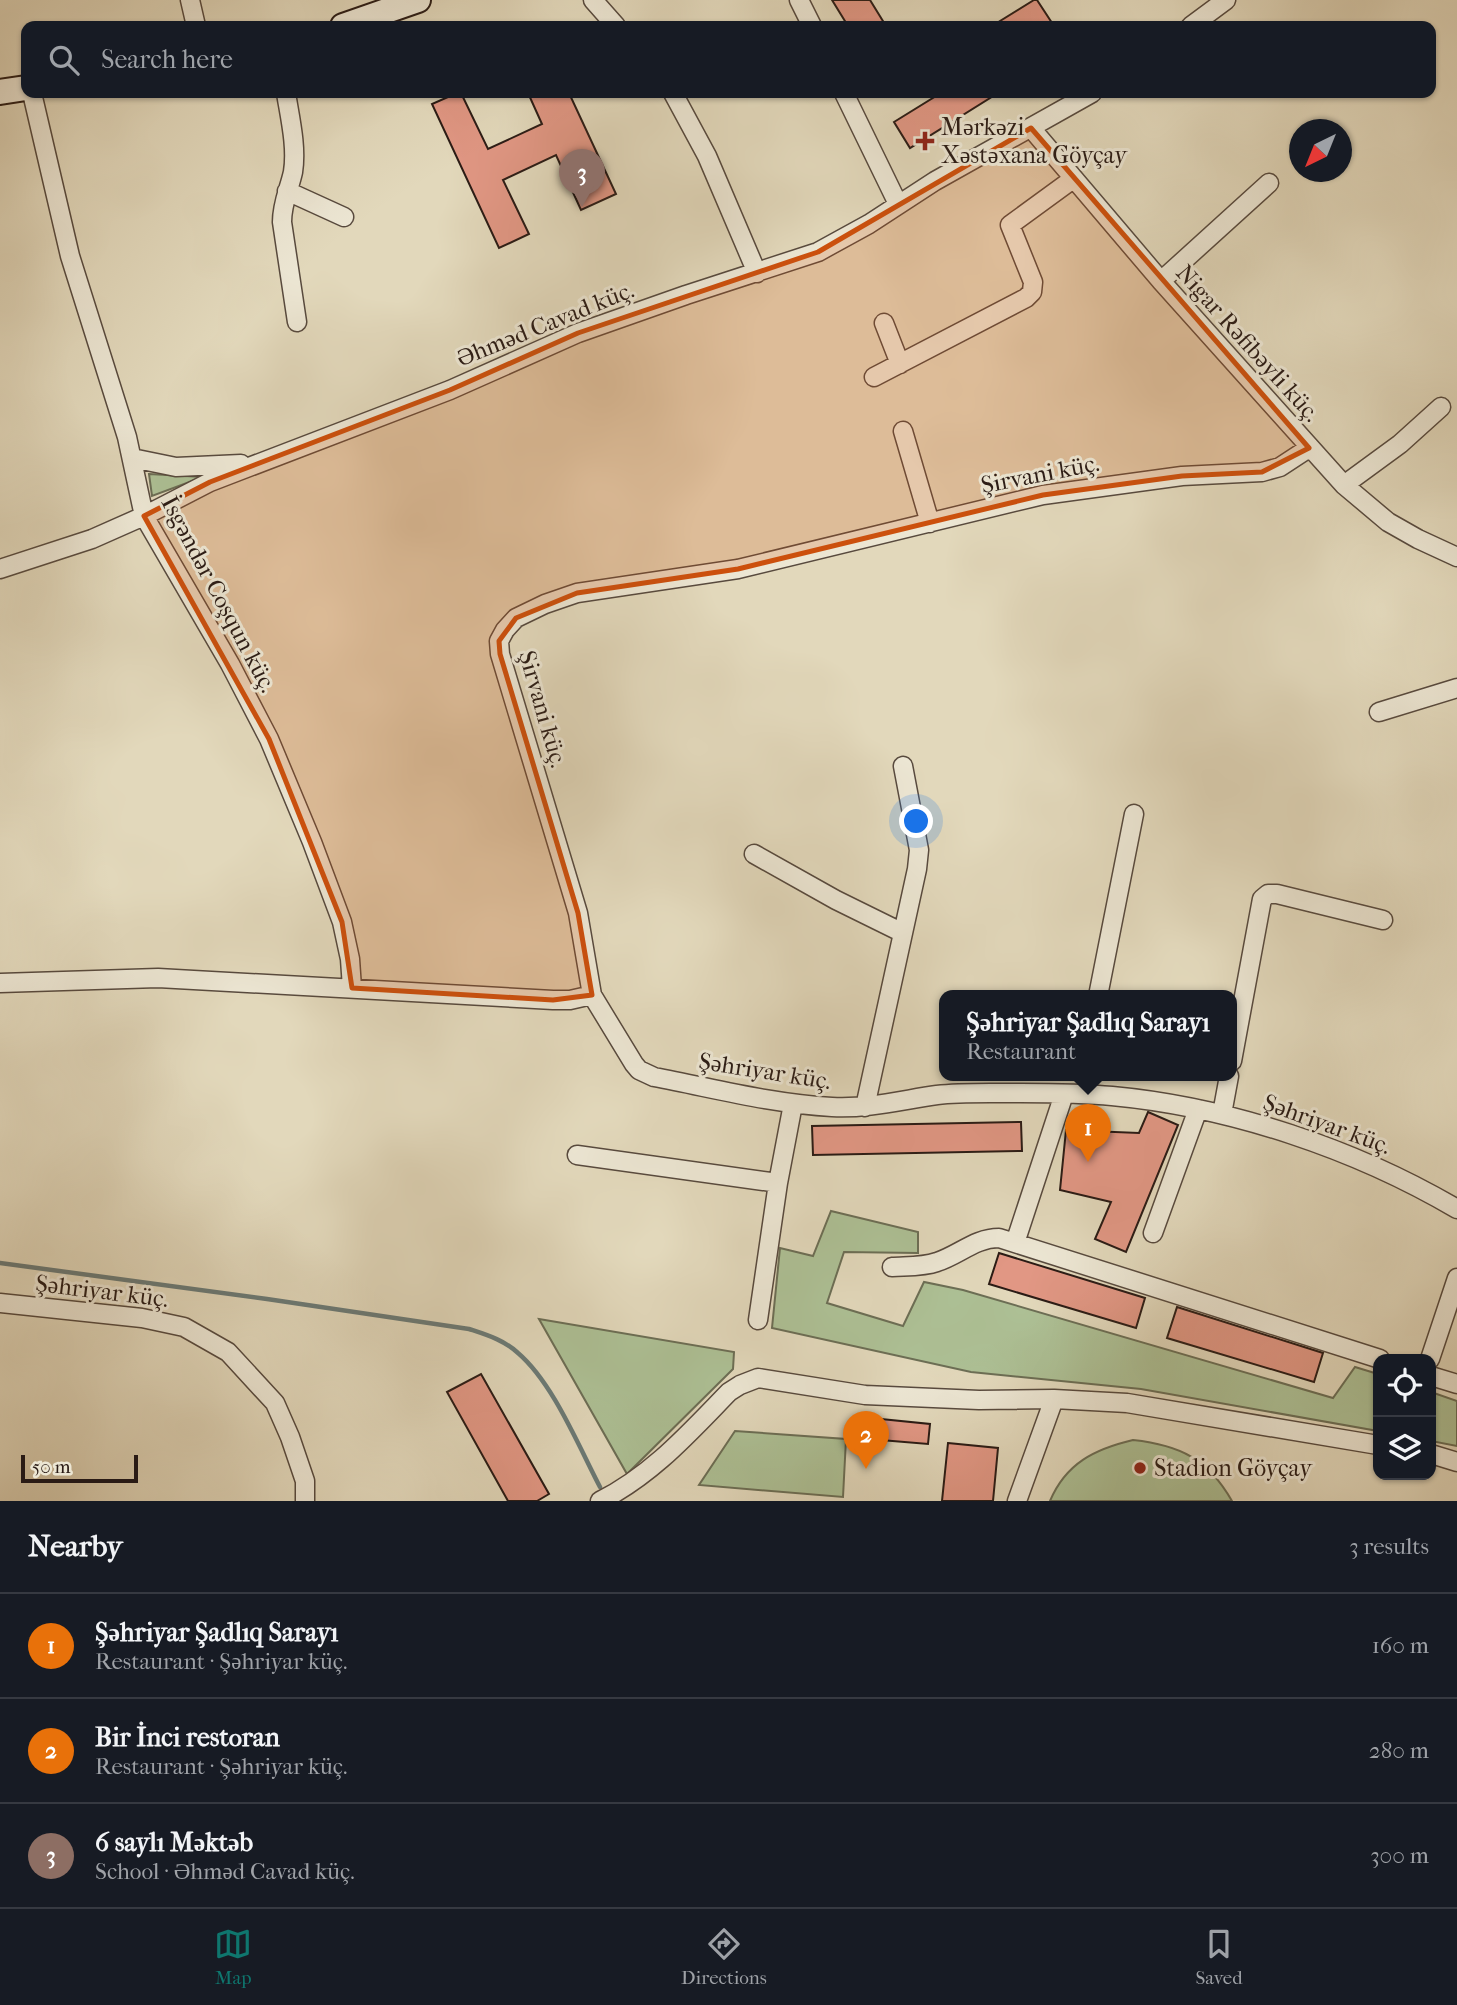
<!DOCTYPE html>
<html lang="en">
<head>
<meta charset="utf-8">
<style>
  body { margin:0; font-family:"IM FELL French Canon",serif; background:#242831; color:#f1f3f6 }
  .controls { position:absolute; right:21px; bottom:21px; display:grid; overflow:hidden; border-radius:14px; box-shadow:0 2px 5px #0004 }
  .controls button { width:63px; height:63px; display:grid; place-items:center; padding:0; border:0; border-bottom:2px solid #363941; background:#171b24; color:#f1f3f6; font:35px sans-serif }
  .compass { position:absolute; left:1289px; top:119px; width:63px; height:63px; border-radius:50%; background:#171b24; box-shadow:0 2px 5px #0004; rotate:223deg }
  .scale { position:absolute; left:21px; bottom:18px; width:117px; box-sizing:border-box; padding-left:7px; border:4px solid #2a1b15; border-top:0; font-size:19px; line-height:24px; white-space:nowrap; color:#2a1b15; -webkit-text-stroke:5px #ece6d3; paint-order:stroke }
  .you { position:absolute; left:917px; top:822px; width:24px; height:24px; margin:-18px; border:5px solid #fff; border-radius:50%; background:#1a73e8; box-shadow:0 0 0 10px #1a73e833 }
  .badge { display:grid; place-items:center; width:46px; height:46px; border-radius:50%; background:#0f766e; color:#fff; font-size:23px; font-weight:700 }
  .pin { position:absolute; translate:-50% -58px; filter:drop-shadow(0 2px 4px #0008) }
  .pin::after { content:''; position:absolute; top:37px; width:24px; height:21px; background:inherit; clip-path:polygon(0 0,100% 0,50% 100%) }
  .popup { position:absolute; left:939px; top:990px; width:298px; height:91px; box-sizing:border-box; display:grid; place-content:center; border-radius:14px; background:#171b24; filter:drop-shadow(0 2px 5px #0005); font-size:23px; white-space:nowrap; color:#9ea1a6 }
  .popup b { font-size:26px; color:#f1f3f6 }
  .popup::after { content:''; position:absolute; left:50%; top:100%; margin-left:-14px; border:14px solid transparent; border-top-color:#171b24 }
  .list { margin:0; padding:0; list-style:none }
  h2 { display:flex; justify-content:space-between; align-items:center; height:91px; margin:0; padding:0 28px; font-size:30px }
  h2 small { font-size:23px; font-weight:400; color:#9ea1a6 }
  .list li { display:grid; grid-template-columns:46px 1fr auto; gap:21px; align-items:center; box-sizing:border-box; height:105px; padding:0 28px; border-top:2px solid #363941 }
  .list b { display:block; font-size:26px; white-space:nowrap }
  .list p { margin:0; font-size:23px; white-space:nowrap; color:#9ea1a6 }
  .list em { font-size:23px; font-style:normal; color:#9ea1a6 }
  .icon { flex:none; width:38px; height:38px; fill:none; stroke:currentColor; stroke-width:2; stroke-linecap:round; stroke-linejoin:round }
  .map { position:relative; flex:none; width:1457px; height:1501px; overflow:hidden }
  .search { position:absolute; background:#171b24; box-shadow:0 2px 5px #0004; left:21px; right:21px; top:21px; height:77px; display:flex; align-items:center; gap:18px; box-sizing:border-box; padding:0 24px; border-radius:14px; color:#9ea1a6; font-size:26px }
  .sheet { height:406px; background:#171b24 }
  nav { display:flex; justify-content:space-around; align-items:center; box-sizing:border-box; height:98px; border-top:2px solid #363941; background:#171b24; font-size:19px; color:#9ea1a6 }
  nav a { display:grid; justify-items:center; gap:4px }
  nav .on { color:#0f766e }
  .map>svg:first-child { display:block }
  .green { fill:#adc095; stroke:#6c6e55; stroke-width:2 }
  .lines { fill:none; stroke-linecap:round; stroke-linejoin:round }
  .stream { stroke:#6b7a76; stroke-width:4.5 }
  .building { fill:#e19784; stroke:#2a1b15; stroke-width:2 }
  .street-casing { stroke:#584a3e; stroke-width:21 }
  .secondary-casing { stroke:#2a1b15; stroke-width:28 }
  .street { stroke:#ece6d3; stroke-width:18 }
  .secondary { stroke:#ece6d3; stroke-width:24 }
  .marked { fill:#cc500d; fill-opacity:0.2; stroke:#cc500d; stroke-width:5; stroke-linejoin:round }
  .poi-dot { fill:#8f2418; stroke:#ece6d3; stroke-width:2.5 }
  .labels { text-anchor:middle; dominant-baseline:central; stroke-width:6; stroke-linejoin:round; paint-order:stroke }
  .poi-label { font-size:24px; fill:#2a1b15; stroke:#ece6d3; text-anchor:start }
  .street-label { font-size:24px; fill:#2a1b15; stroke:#ece6d3 }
</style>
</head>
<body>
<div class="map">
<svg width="1457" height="1501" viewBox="0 0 1457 1501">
  <rect width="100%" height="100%" fill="#e2d8bb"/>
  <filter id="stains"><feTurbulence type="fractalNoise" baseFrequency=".00286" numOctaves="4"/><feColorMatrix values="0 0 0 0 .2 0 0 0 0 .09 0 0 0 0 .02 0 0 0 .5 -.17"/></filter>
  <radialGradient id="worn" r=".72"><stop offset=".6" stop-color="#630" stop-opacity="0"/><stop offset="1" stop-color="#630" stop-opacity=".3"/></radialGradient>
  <!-- green -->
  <path class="green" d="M149,474L203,477L152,496Z
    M831,1211L918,1232V1253L844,1252L827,1303L903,1326L924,1282L963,1290L1333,1398L1355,1367L1378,1374V1431L1141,1389L971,1372L772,1328L780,1248L813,1256Z
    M539,1319L734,1352L733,1369L627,1474Z
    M1431,1392L1457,1401V1446L1431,1441Z
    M735,1431L846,1439L843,1497L699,1485Z
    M1133,1440C1180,1445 1208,1459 1232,1501H1050C1066,1463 1095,1449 1133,1440Z"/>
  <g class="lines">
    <!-- stream -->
    <path class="stream" d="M0,1263L267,1299L469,1329C487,1335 504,1340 518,1353C553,1383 578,1445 600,1487"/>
  </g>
  <!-- building -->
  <path class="building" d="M832,0H870L886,26H848Z
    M1034,0H1037L1054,26H992Z
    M457,93H461L488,149L542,124L528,93H569L616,194L581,210L556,155L503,180L529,234L499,248L432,104Z
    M941,93H998L910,148L894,122Z
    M1148,1112L1178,1125L1126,1252L1095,1239L1111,1202L1060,1190L1066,1130L1139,1133Z
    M1021,1122L1022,1151L813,1155L812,1126Z
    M999,1253L1145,1298L1136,1328L989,1284Z
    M1177,1307L1323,1353L1314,1382L1167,1338Z
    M481,1374L549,1494L537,1501H508L447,1392Z
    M871,1418L930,1424L928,1444L869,1439Z
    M948,1443L998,1448L993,1501H942Z"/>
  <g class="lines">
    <!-- street casing -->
    <g class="street-casing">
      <path id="street" d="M190,0L196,26
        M593,0L616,26
        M799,0L812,26
        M1191,26L1226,0
        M32,93L70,256L127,437L144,516L230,664L269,739L312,842L342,922L350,959L352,988
        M286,93C290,118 297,147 293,172C289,190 282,203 282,222L297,322
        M673,93L707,156L757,273
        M844,93L898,204
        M1031,128L1161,281L1344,485L1388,522L1418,539L1457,557
        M287,191L344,217
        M1161,281L1269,183
        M884,323L900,364
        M874,377L1026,298L1032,292L1033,282L1010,225L1073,179
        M903,431L930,523
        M132,458L176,467L241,464
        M1344,485L1400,444L1441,407
        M0,569L92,539L144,516L210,482L450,390L578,333L686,295L818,252L869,224L935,181L1092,93
        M1379,712L1457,688
        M754,854L836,900L903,933
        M0,983L158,978L553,1000H570L592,995L578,913L500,654L499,641L505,630L516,618L545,604L577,593L738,569L1043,495L1182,476L1262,472L1280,467L1309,448
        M592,995L634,1064L639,1070L654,1077C713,1088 772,1104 832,1107C867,1109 902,1100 937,1095C954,1093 973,1093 990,1093C1030,1093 1072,1092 1112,1096C1230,1107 1355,1149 1457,1209
        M1098,996L1134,814
        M1232,1061L1262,899L1268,894H1277L1383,920
        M865,1107L917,869L919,850L903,766
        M1222,1114L1229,1076
        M577,1155L778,1183
        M1153,1233L1198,1109
        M1015,1243L1064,1094
        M892,1267C907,1266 923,1267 937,1262C959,1255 975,1238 999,1238L1380,1359
        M0,1303L142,1318L184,1327L228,1352L275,1403L290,1437L305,1481V1501
        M758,1320L778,1183L793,1104
        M1430,1359L1457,1278
        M1431,1376L1457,1384
        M1431,1454L1457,1462
        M600,1501C652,1475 689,1433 729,1392L740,1385L758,1378L865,1395L979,1400L1054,1399L1127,1403L1378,1445
        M1017,1501L1054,1399"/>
    </g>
    <!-- secondary casing -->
    <g class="secondary-casing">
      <path id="secondary" d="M343,26L418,0
        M0,92L26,88"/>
    </g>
    <!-- street -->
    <use href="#street" class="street"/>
    <!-- secondary -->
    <use href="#secondary" class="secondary"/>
  </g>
  <!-- marked area -->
  <path class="marked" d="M1031,128L1309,448L1262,472L1182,476L1043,495L738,569L577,593L516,618L499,641L500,654L578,913L592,995L553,1000L352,988L342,922L269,739L144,516L210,482L450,390L578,333L818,252Z"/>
  <!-- markers -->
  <g class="poi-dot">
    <path d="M921.5 130.5h7v7h7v7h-7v7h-7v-7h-7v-7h7z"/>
    <circle cx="1140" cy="1468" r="7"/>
  </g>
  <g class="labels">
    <!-- poi labels -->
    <g class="poi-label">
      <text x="941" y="127">Mərkəzi<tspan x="941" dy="28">Xəstəxana Göyçay</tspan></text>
      <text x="1154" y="1468">Stadion Göyçay</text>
    </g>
    <!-- street labels -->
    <g class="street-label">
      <text transform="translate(545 324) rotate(-22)">Əhməd Cavad küç.</text>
      <text transform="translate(1248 343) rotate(48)">Nigar Rəfibəyli küç.</text>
      <text transform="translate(1040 474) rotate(-11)">Şirvani küç.</text>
      <text transform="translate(219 594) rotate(62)">İsgəndər Coşqun küç.</text>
      <text transform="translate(543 709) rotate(74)">Şirvani küç.</text>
      <text transform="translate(765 1071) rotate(9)">Şəhriyar küç.</text>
      <text transform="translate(1327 1124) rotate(20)">Şəhriyar küç.</text>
      <text transform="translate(102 1291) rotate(7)">Şəhriyar küç.</text>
    </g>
  </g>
  <rect width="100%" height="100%" filter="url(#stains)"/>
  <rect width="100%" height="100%" fill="url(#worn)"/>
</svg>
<div class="controls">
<button><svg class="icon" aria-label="locate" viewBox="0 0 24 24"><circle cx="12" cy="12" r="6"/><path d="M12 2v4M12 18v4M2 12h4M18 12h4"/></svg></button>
<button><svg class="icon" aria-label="layers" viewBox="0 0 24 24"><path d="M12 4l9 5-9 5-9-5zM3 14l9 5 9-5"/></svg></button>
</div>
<svg class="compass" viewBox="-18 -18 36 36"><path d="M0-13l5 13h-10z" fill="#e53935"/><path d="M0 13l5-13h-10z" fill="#9ea1a6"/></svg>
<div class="scale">50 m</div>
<div class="you"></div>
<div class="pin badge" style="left:1088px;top:1162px;background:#e8710a">1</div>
<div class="popup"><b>Şəhriyar Şadlıq Sarayı</b>Restaurant</div>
<div class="pin badge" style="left:866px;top:1469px;background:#e8710a">2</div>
<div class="pin badge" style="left:582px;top:207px;background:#8d6e63">3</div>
<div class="search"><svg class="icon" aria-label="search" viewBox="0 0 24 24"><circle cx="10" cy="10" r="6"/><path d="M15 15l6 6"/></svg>Search here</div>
</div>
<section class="sheet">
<h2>Nearby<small>3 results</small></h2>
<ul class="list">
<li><span class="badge" style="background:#e8710a">1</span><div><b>Şəhriyar Şadlıq Sarayı</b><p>Restaurant · Şəhriyar küç.</p></div><em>160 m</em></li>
<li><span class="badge" style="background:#e8710a">2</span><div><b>Bir İnci restoran</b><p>Restaurant · Şəhriyar küç.</p></div><em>280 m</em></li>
<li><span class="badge" style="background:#8d6e63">3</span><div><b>6 saylı Məktəb</b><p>School · Əhməd Cavad küç.</p></div><em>300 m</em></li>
</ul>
</section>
<nav>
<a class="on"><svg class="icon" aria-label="map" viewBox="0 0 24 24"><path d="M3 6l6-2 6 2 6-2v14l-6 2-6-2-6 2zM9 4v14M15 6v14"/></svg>Map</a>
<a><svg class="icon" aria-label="directions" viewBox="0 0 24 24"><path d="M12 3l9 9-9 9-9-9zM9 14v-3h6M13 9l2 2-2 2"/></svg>Directions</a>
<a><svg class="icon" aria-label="saved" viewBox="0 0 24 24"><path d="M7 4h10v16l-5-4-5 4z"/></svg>Saved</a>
</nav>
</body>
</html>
